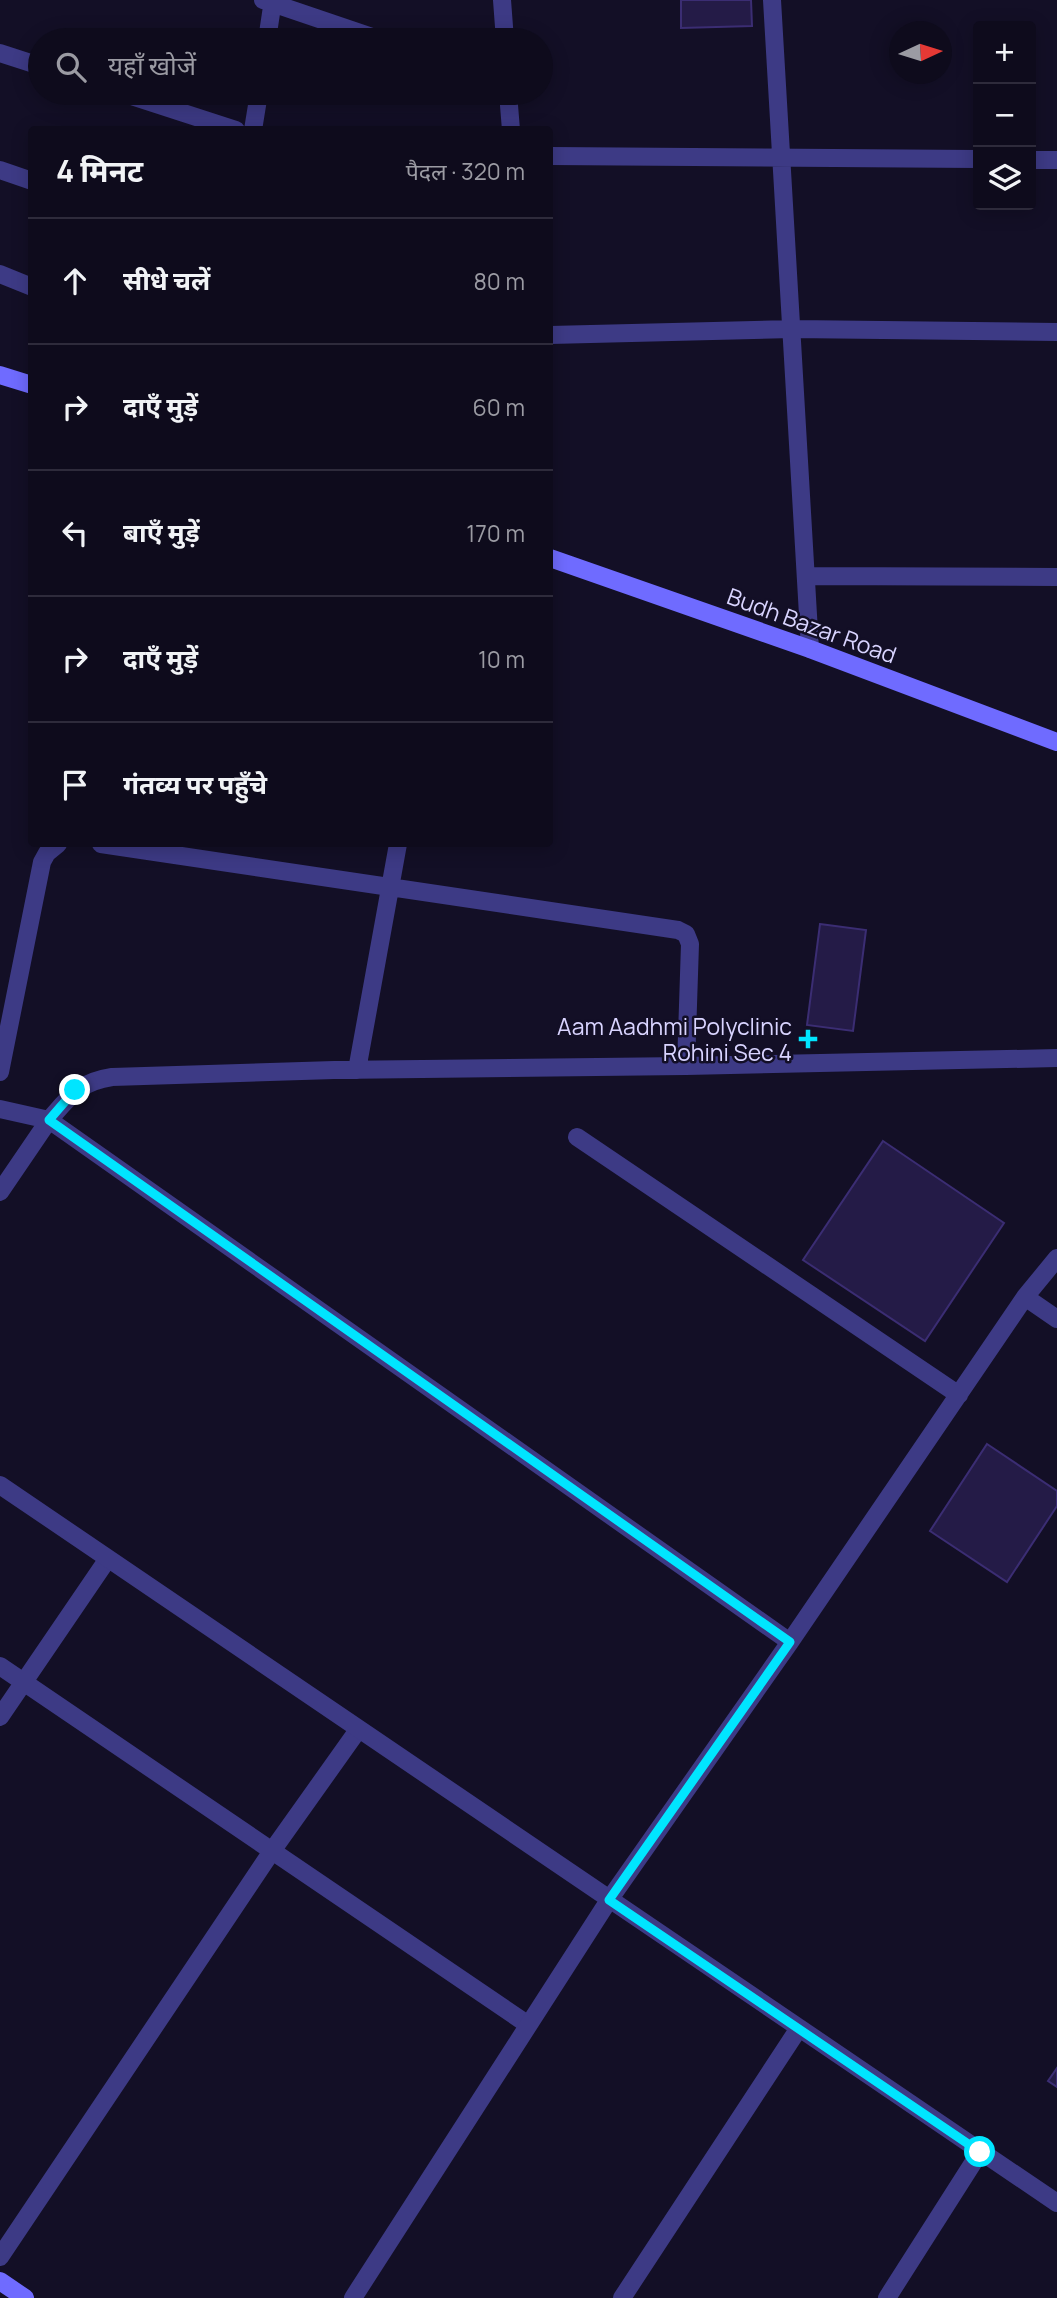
<!DOCTYPE html>
<html lang="hi">
<head>
<meta charset="utf-8">
<style>
  body { margin:0; font-family:Manrope,"Noto Sans Devanagari",sans-serif; background:#171425; color:#f1f3f6 }
  .controls { position:absolute; right:21px; top:21px; display:grid; overflow:hidden; border-radius:7px; box-shadow:0 4px 18px #0003 }
  .controls button { width:63px; height:63px; display:grid; place-items:center; padding:0; border:0; border-bottom:2px solid #2e2b3b; background:#0e0b1c; color:#f1f3f6; font:35px sans-serif }
  .compass { position:absolute; left:889px; top:21px; width:63px; height:63px; border-radius:50%; background:#0e0b1c; box-shadow:0 4px 18px #0003; rotate:86deg }
  .stop { position:absolute; width:21px; height:21px; margin:-16px; border:5px solid #00e5ff; border-radius:50%; background:#fff }
  .stop.end { background:#00e5ff; border-color:#fff; box-shadow:0 2px 7px #0008 }
  .list { margin:0; padding:0; list-style:none }
  h2 { display:flex; justify-content:space-between; align-items:center; height:91px; margin:0; padding:0 28px; font-size:30px }
  h2 small { font-size:23px; font-weight:400; color:#9b9ba3 }
  .list li { display:grid; grid-template-columns:46px 1fr auto; gap:21px; align-items:center; box-sizing:border-box; height:126px; padding:0 28px; border-top:2px solid #2e2b3b }
  .list b { display:block; font-size:26px; white-space:nowrap }
  .list em { font-size:23px; font-style:normal; color:#9b9ba3 }
  .icon { flex:none; width:38px; height:38px; fill:none; stroke:currentColor; stroke-width:2; stroke-linecap:round; stroke-linejoin:round }
  .map { position:relative; flex:none; width:1057px; height:2298px; overflow:hidden }
  .search { position:absolute; background:#0e0b1c; box-shadow:0 4px 18px #0003; left:28px; top:28px; width:525px; height:77px; display:flex; align-items:center; gap:18px; box-sizing:border-box; padding:0 24px; border-radius:38px; color:#9b9ba3; font-size:26px }
  .panel { position:absolute; background:#0e0b1c; box-shadow:0 4px 18px #0003; left:28px; top:126px; width:525px; height:721px; border-radius:7px }
  .map>svg:first-child { display:block }
  .building { fill:#241b47; stroke:#3b2d73; stroke-width:2 }
  .lines { fill:none; stroke-linecap:round; stroke-linejoin:round }
  .lane { stroke:#3d3a85; stroke-width:18 }
  .street { stroke:#3d3a85; stroke-width:18 }
  .secondary { stroke:#6f6bff; stroke-width:18 }
  .route { stroke:#00e5ff; stroke-width:9 }
  .poi-dot { fill:#00e5ff; stroke:#130f26; stroke-width:2.5 }
  .labels { text-anchor:middle; dominant-baseline:central; stroke-width:5; stroke-linejoin:round; paint-order:stroke }
  .street-label { font-size:23px; fill:#d9d4ff; stroke:#130f26 }
  .poi-label { font-size:23px; fill:#d9d4ff; stroke:#130f26; text-anchor:end }
</style>
</head>
<body>
<div class="map">
<svg width="1057" height="2298" viewBox="0 0 1057 2298">
  <rect width="100%" height="100%" fill="#130f26"/>
  <!-- building -->
  <path class="building" d="M681,0H751L752,26L681,28Z
    M820,924L866,930L853,1031L807,1025Z
    M883,1141L1004,1223L925,1341L803,1260Z
    M987,1444L1057,1491V1506L1007,1582L930,1531Z
    M1057,2068V2087L1048,2081Z"/>
  <g class="lines">
    <!-- lane -->
    <path class="lane" d="M0,1666L527,2024
      M0,1717L107,1560
      M0,2257L272,1851L358,1730"/>
    <!-- street -->
    <path class="street" d="M263,0L381,40
      M502,0L505,40
      M772,0L810,649
      M267,40L273,0
      M0,53L40,66
      M122,93L236,130
      M508,93L511,130
      M253,130L259,93
      M550,156L978,159
      M1031,160H1057
      M0,170L32,181
      M0,274L32,287
      M550,335L792,329L1057,332
      M806,576L1057,577
      M686,1066L1057,1058
      M357,1070L398,844
      M0,1072L42,862L47,853L58,844
      M0,1109L49,1120C70,1096 79,1082 112,1077L334,1070L686,1066L690,944L686,934L678,930L101,844
      M577,1137L959,1395
      M0,1192L49,1120L790,1642
      M1025,1297L1057,1319
      M0,1485L1057,2203
      M353,2298L609,1900L790,1642L1025,1297L1057,1258
      M622,2298L799,2028
      M887,2298L980,2152"/>
    <!-- secondary -->
    <path class="secondary" d="M0,375L32,385
      M550,558L810,649L1057,742
      M0,2281L25,2298"/>
  </g>
  <g class="lines">
    <!-- route -->
    <path class="route" d="M75,1090L49,1120L790,1642L609,1900L980,2152"/>
  </g>
  <!-- markers -->
  <path class="poi-dot" d="M804.5 1028.5h7v7h7v7h-7v7h-7v-7h-7v-7h7z"/>
  <g class="labels">
    <!-- street labels -->
    <g class="street-label">
      <text transform="translate(812 625) rotate(20)">Budh Bazar Road</text>
    </g>
    <!-- poi labels -->
    <g class="poi-label">
      <text x="792" y="1026">Aam Aadhmi Polyclinic<tspan x="792" dy="26">Rohini Sec 4</tspan></text>
    </g>
  </g>
</svg>
<div class="controls">
<button>+</button>
<button>−</button>
<button><svg class="icon" aria-label="layers" viewBox="0 0 24 24"><path d="M12 4l9 5-9 5-9-5zM3 14l9 5 9-5"/></svg></button>
</div>
<svg class="compass" viewBox="-18 -18 36 36"><path d="M0-13l5 13h-10z" fill="#e53935"/><path d="M0 13l5-13h-10z" fill="#9b9ba3"/></svg>
<div class="stop" style="left:980px;top:2152px"></div>
<div class="stop end" style="left:75px;top:1090px"></div>
<div class="search"><svg class="icon" aria-label="search" viewBox="0 0 24 24"><circle cx="10" cy="10" r="6"/><path d="M15 15l6 6"/></svg>यहाँ खोजें</div>
<section class="panel">
<h2>4 मिनट<small>पैदल · 320 m</small></h2>
<ul class="list">
<li><svg class="icon" aria-label="ahead" viewBox="0 0 24 24"><path d="M12 20V5M6 11l6-6 6 6"/></svg><div><b>सीधे चलें</b></div><em>80 m</em></li>
<li><svg class="icon" aria-label="right" viewBox="0 0 24 24"><path d="M7 20v-9h11M14 6l5 5-5 5"/></svg><div><b>दाएँ मुड़ें</b></div><em>60 m</em></li>
<li><svg class="icon" aria-label="left" viewBox="0 0 24 24"><path d="M17 20v-9H6M10 6l-5 5 5 5"/></svg><div><b>बाएँ मुड़ें</b></div><em>170 m</em></li>
<li><svg class="icon" aria-label="right" viewBox="0 0 24 24"><path d="M7 20v-9h11M14 6l5 5-5 5"/></svg><div><b>दाएँ मुड़ें</b></div><em>10 m</em></li>
<li><svg class="icon" aria-label="arrive" viewBox="0 0 24 24"><path d="M6 21V4h12l-3 4 3 4H6"/></svg><div><b>गंतव्य पर पहुँचे</b></div></li>
</ul>
</section>
</div>
</body>
</html>
